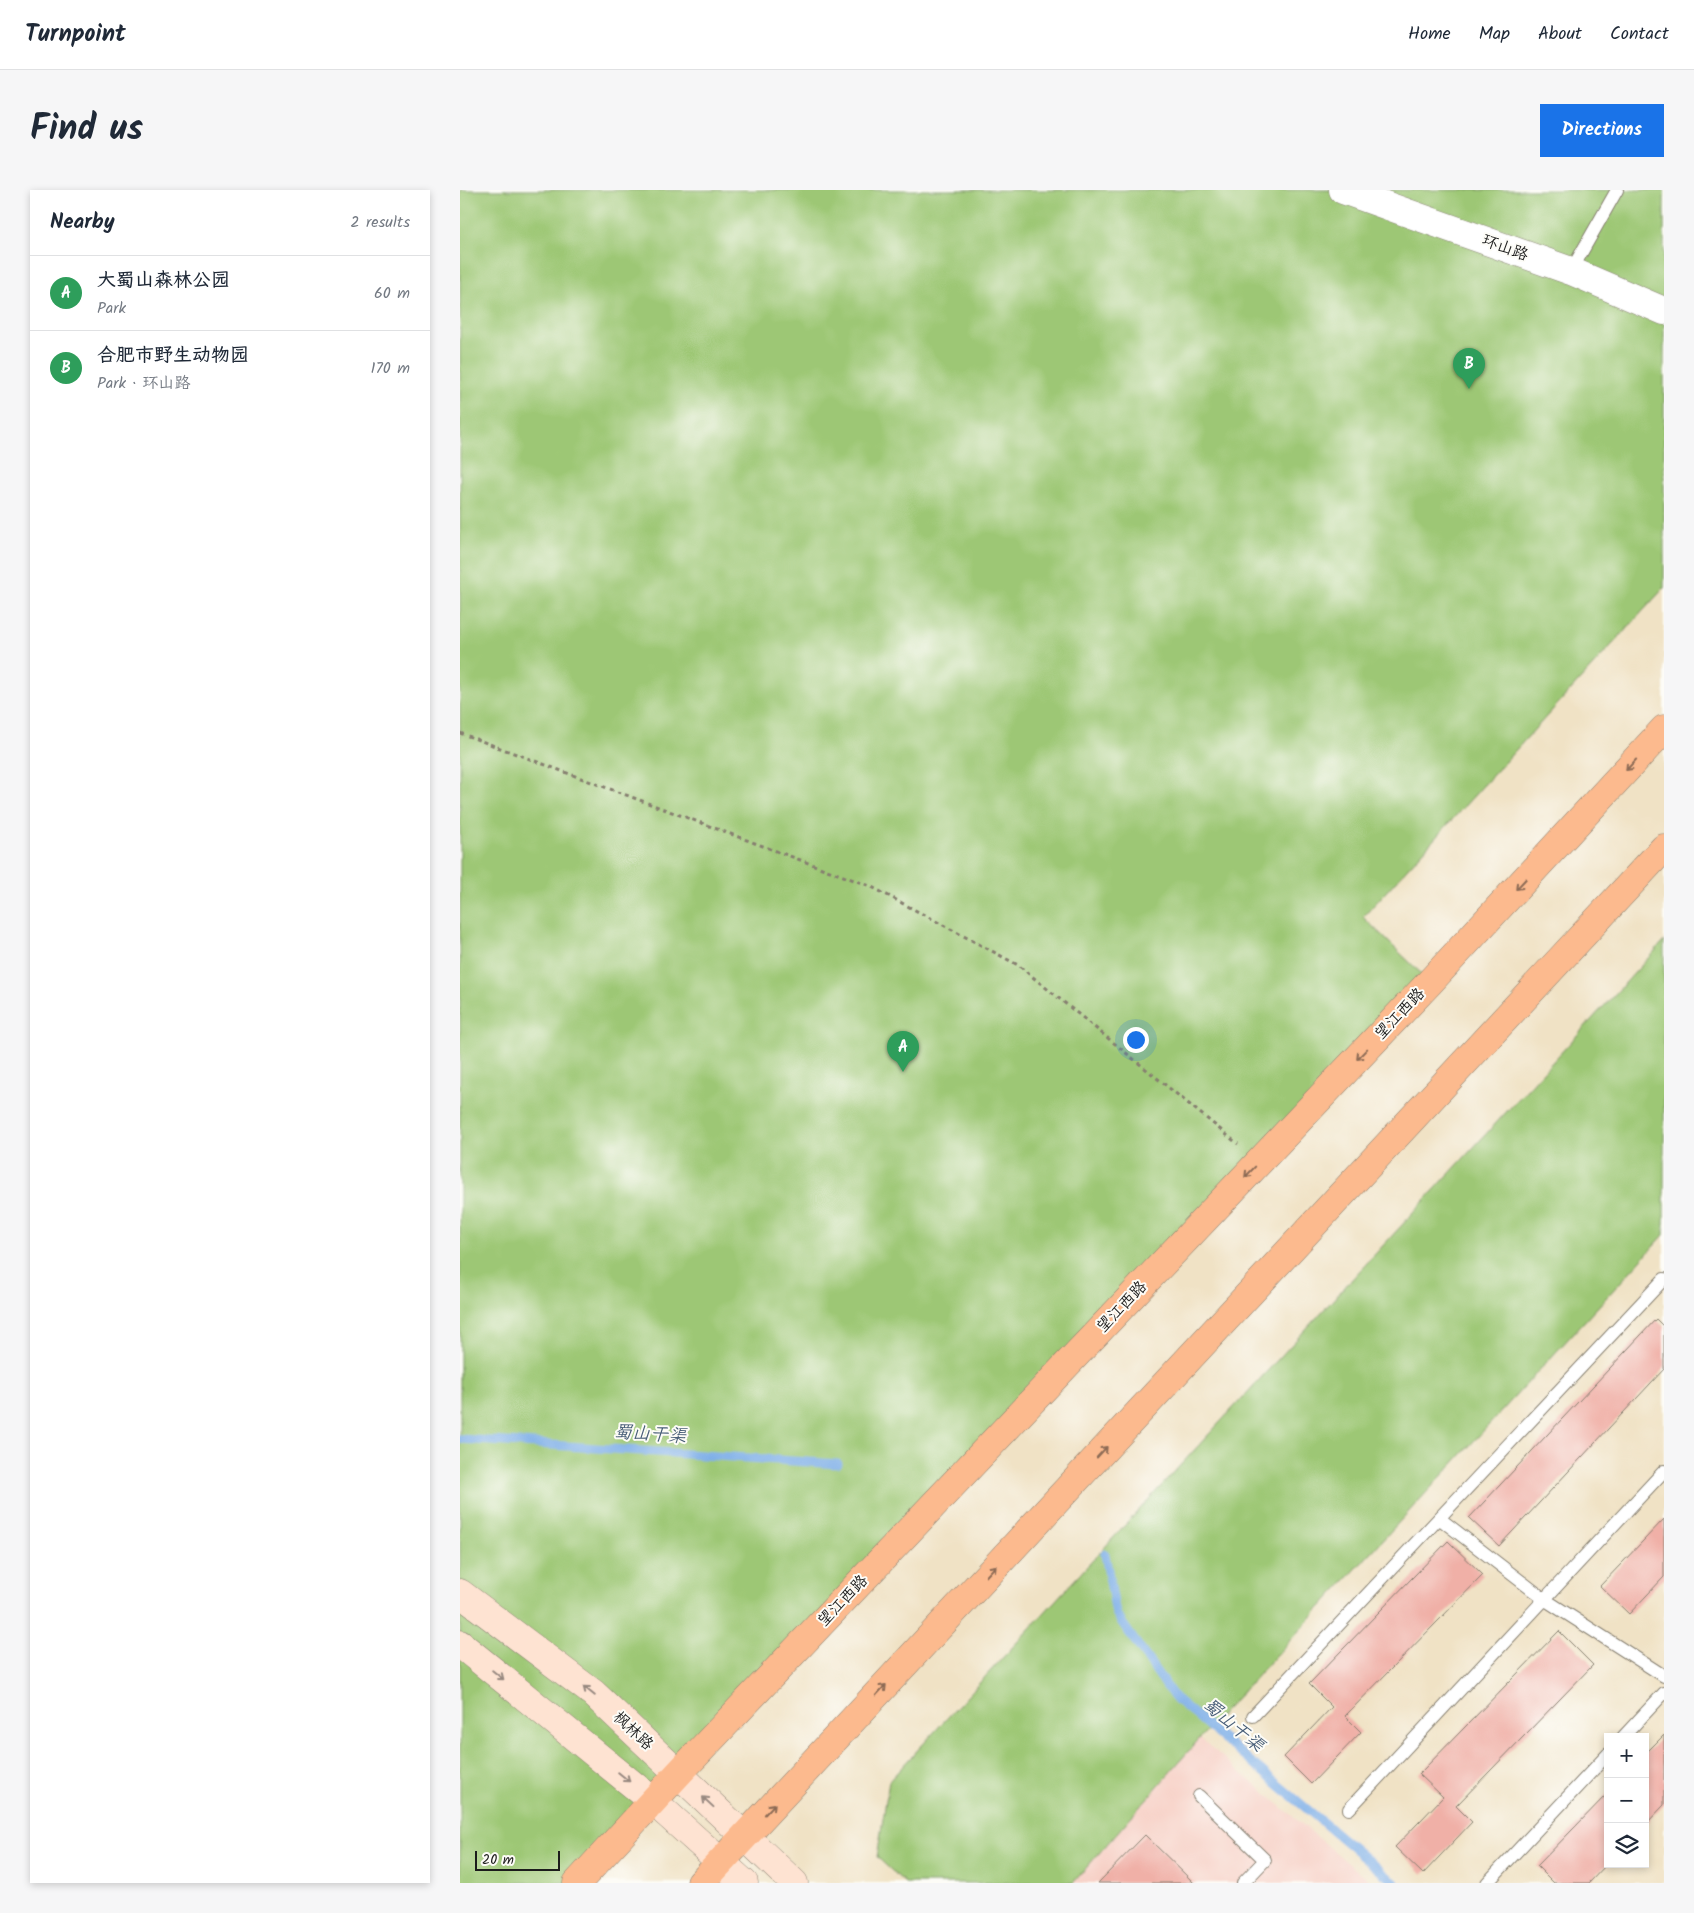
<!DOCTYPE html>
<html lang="en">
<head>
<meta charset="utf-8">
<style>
  body { margin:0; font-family:Kalam,"LXGW WenKai TC",sans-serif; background:#f6f6f7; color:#1f2937 }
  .controls { position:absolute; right:15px; bottom:15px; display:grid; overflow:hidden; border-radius:0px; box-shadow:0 2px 8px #0003 }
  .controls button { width:45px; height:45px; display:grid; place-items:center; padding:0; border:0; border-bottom:1px solid #e0e1e3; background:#fff; color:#1f2937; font:25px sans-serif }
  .scale { position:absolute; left:15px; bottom:12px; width:85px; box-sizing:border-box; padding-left:5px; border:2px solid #1c1c1c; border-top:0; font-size:14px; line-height:18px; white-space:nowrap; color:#1c1c1c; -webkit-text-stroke:4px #fdfcf7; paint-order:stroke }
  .you { position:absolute; left:675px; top:849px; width:18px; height:18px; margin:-12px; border:4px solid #fff; border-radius:50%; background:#1a73e8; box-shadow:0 0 0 8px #1a73e833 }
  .badge { display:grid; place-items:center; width:32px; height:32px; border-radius:50%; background:#1a73e8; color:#fff; font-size:16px; font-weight:700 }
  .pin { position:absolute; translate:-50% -41px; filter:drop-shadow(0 1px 2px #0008) }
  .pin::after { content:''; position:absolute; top:26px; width:18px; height:15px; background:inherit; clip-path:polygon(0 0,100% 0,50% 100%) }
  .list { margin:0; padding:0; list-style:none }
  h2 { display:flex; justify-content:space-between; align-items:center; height:65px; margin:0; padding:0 20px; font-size:21px }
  h2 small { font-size:16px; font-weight:400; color:#747a83 }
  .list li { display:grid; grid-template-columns:32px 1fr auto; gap:15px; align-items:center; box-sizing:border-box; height:75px; padding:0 20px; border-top:1px solid #e0e1e3 }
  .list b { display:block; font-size:19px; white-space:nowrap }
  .list p { margin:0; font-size:16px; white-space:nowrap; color:#747a83 }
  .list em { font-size:16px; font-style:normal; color:#747a83 }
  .icon { flex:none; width:28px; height:28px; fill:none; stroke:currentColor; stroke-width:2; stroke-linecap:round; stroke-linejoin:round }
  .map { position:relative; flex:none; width:1204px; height:1693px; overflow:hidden; border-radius:0px }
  header { display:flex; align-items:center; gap:30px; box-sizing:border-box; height:70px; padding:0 25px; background:#fff; border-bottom:1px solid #e0e1e3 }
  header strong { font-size:24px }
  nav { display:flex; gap:28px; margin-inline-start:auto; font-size:18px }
  .intro { display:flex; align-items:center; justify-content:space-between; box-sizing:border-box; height:120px; padding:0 30px }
  h1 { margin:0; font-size:35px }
  .button { padding:12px 22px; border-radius:0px; background:#1a73e8; color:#fff; font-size:18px; font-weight:700 }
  main { display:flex; gap:30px; padding:0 30px }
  aside { flex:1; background:#fff; border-radius:0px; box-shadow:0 2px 8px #0003 }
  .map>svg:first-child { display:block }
  .built { fill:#f7d1c7 }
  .green { fill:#9dc774; stroke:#5c7248 }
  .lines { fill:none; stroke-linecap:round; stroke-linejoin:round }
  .stream { stroke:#7bade7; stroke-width:9 }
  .building { fill:#f0b0a7 }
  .service-casing { stroke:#867f70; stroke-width:14 }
  .tertiary-casing { stroke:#867f70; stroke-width:29 }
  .secondary-casing { stroke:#867f70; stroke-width:29 }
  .primary-casing { stroke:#867f70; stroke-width:29 }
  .path { stroke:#867f70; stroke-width:3; stroke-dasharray:4 4; stroke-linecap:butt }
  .service { stroke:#fff; stroke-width:12 }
  .tertiary { stroke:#fff; stroke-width:28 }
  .secondary { stroke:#fee3d2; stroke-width:28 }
  .primary { stroke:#fcba8e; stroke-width:28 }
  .oneway { stroke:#8c6b55 }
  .oneway2 { stroke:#988980 }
  .labels { text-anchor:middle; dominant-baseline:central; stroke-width:4; stroke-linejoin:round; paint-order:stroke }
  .street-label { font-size:16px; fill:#1c1c1c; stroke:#fdfcf7 }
  .water-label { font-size:18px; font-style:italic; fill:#475d77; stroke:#fdfcf7 }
</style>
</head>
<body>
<header>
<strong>Turnpoint</strong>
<nav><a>Home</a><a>Map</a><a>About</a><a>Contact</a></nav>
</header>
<div class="intro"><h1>Find us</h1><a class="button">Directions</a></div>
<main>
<aside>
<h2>Nearby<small>2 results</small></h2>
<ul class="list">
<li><span class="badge" style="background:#2e9e5b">A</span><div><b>大蜀山森林公园</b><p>Park</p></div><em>60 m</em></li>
<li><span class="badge" style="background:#2e9e5b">B</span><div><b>合肥市野生动物园</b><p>Park · 环山路</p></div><em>170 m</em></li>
</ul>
</aside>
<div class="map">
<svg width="1204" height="1693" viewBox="0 0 1204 1693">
  <rect width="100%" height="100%" fill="#fdfcf7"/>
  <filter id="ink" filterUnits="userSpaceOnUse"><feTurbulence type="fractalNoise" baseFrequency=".02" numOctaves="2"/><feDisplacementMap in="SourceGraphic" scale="10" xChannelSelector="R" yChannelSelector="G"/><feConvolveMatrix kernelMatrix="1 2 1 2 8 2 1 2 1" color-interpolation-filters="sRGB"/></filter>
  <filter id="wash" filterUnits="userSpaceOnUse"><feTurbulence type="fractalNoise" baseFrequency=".0096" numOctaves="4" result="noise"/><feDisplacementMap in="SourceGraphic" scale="20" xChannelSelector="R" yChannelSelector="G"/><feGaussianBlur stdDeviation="1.12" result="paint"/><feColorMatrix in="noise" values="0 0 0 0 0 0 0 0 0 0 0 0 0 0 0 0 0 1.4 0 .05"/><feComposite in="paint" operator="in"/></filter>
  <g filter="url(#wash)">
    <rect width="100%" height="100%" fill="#f0e2c5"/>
    <!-- built -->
    <path class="built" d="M740,1548L912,1693H613Z"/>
    <!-- green -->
    <path class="green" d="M0,0H1204V398L903,727L970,792L117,1693H0Z
      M1204,751V1045L740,1548L613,1693H445L417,1667L429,1591Z"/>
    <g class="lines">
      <!-- stream -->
      <path class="stream" d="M0,1249L378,1274
        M645,1364L656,1424L714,1507L935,1693"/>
    </g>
    <g id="blocks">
      <!-- building -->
      <path class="building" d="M1196,1129L1204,1137V1179L1039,1356L1009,1328Z
        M1204,1329V1387L1169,1424L1140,1396Z
        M988,1351L1023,1385L885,1526L901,1542L851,1594L824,1567L872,1517L849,1494Z
        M1099,1441L1133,1475L996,1616L1012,1632L963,1684L935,1657L983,1607L959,1584Z
        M1204,1545V1615L1185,1635V1564Z
        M1148,1603V1673L1129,1693H1094L1077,1676Z
        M685,1645L734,1693H638Z"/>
    </g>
  </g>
  <g filter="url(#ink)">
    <use href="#blocks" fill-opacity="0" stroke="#867f70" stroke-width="1"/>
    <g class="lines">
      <!-- service casing -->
      <g class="service-casing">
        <path id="service" d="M1111,81L1157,0
          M979,1328L1084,1409L1204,1486
          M793,1526L1204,1089
          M1163,1547L1204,1503
          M739,1606L805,1670L783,1693
          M889,1619L1204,1281
          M1027,1693L1148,1564"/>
      </g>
      <!-- tertiary casing -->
      <g class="tertiary-casing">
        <path id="tertiary" d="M883,0L1111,81L1204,121"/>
      </g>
      <!-- secondary casing -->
      <g class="secondary-casing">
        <path id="secondary" d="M0,1403L133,1503L334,1693
          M0,1454L193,1611L284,1693"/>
      </g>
      <!-- primary casing -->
      <g class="primary-casing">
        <path id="primary" d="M117,1693L218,1584L970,792L1204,539
          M241,1693L1204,658"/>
      </g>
      <!-- path -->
      <path class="path" d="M0,543L410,696L558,775L778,954"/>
      <!-- service -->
      <use href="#service" class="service"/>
      <!-- tertiary -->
      <use href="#tertiary" class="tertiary"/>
      <!-- secondary -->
      <use href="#secondary" class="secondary"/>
      <!-- primary -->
      <use href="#primary" class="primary"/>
    </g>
    <!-- one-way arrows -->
    <defs><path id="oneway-shaft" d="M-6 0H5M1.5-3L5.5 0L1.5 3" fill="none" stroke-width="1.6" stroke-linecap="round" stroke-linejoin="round" transform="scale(1.25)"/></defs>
    <g class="oneway">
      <use href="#oneway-shaft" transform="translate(1171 575) rotate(133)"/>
      <use href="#oneway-shaft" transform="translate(1061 694) rotate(133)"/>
      <use href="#oneway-shaft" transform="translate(902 864) rotate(134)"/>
      <use href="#oneway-shaft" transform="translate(790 982) rotate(134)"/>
      <use href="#oneway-shaft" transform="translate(642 1262) rotate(-47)"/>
      <use href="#oneway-shaft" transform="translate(531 1381) rotate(-47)"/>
      <use href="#oneway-shaft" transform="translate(421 1500) rotate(-47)"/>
      <use href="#oneway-shaft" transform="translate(310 1619) rotate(-47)"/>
    </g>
    <g class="oneway2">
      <use href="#oneway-shaft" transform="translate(38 1485) rotate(39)"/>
      <use href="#oneway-shaft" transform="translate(129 1501) rotate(-141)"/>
      <use href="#oneway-shaft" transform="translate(164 1587) rotate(39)"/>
      <use href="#oneway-shaft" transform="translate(248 1612) rotate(-137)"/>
    </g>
  </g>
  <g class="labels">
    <!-- street labels -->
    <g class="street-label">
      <text transform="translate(1045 58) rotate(20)">环山路</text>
      <text transform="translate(940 824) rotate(-46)">望江西路</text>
      <text transform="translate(662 1117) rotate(-46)">望江西路</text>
      <text transform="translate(383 1411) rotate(-46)">望江西路</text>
      <text transform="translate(173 1541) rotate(43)">枫林路</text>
    </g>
    <!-- water labels -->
    <g class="water-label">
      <text transform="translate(190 1245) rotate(4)">蜀山干渠</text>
      <text transform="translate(773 1536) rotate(40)">蜀山干渠</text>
    </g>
  </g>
</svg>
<div class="controls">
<button>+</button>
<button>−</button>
<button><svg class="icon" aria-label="layers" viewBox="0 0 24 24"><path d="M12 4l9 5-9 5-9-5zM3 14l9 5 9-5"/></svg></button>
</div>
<div class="scale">20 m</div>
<div class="you"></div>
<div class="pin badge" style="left:443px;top:882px;background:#2e9e5b">A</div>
<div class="pin badge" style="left:1009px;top:199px;background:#2e9e5b">B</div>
</div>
</main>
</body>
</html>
